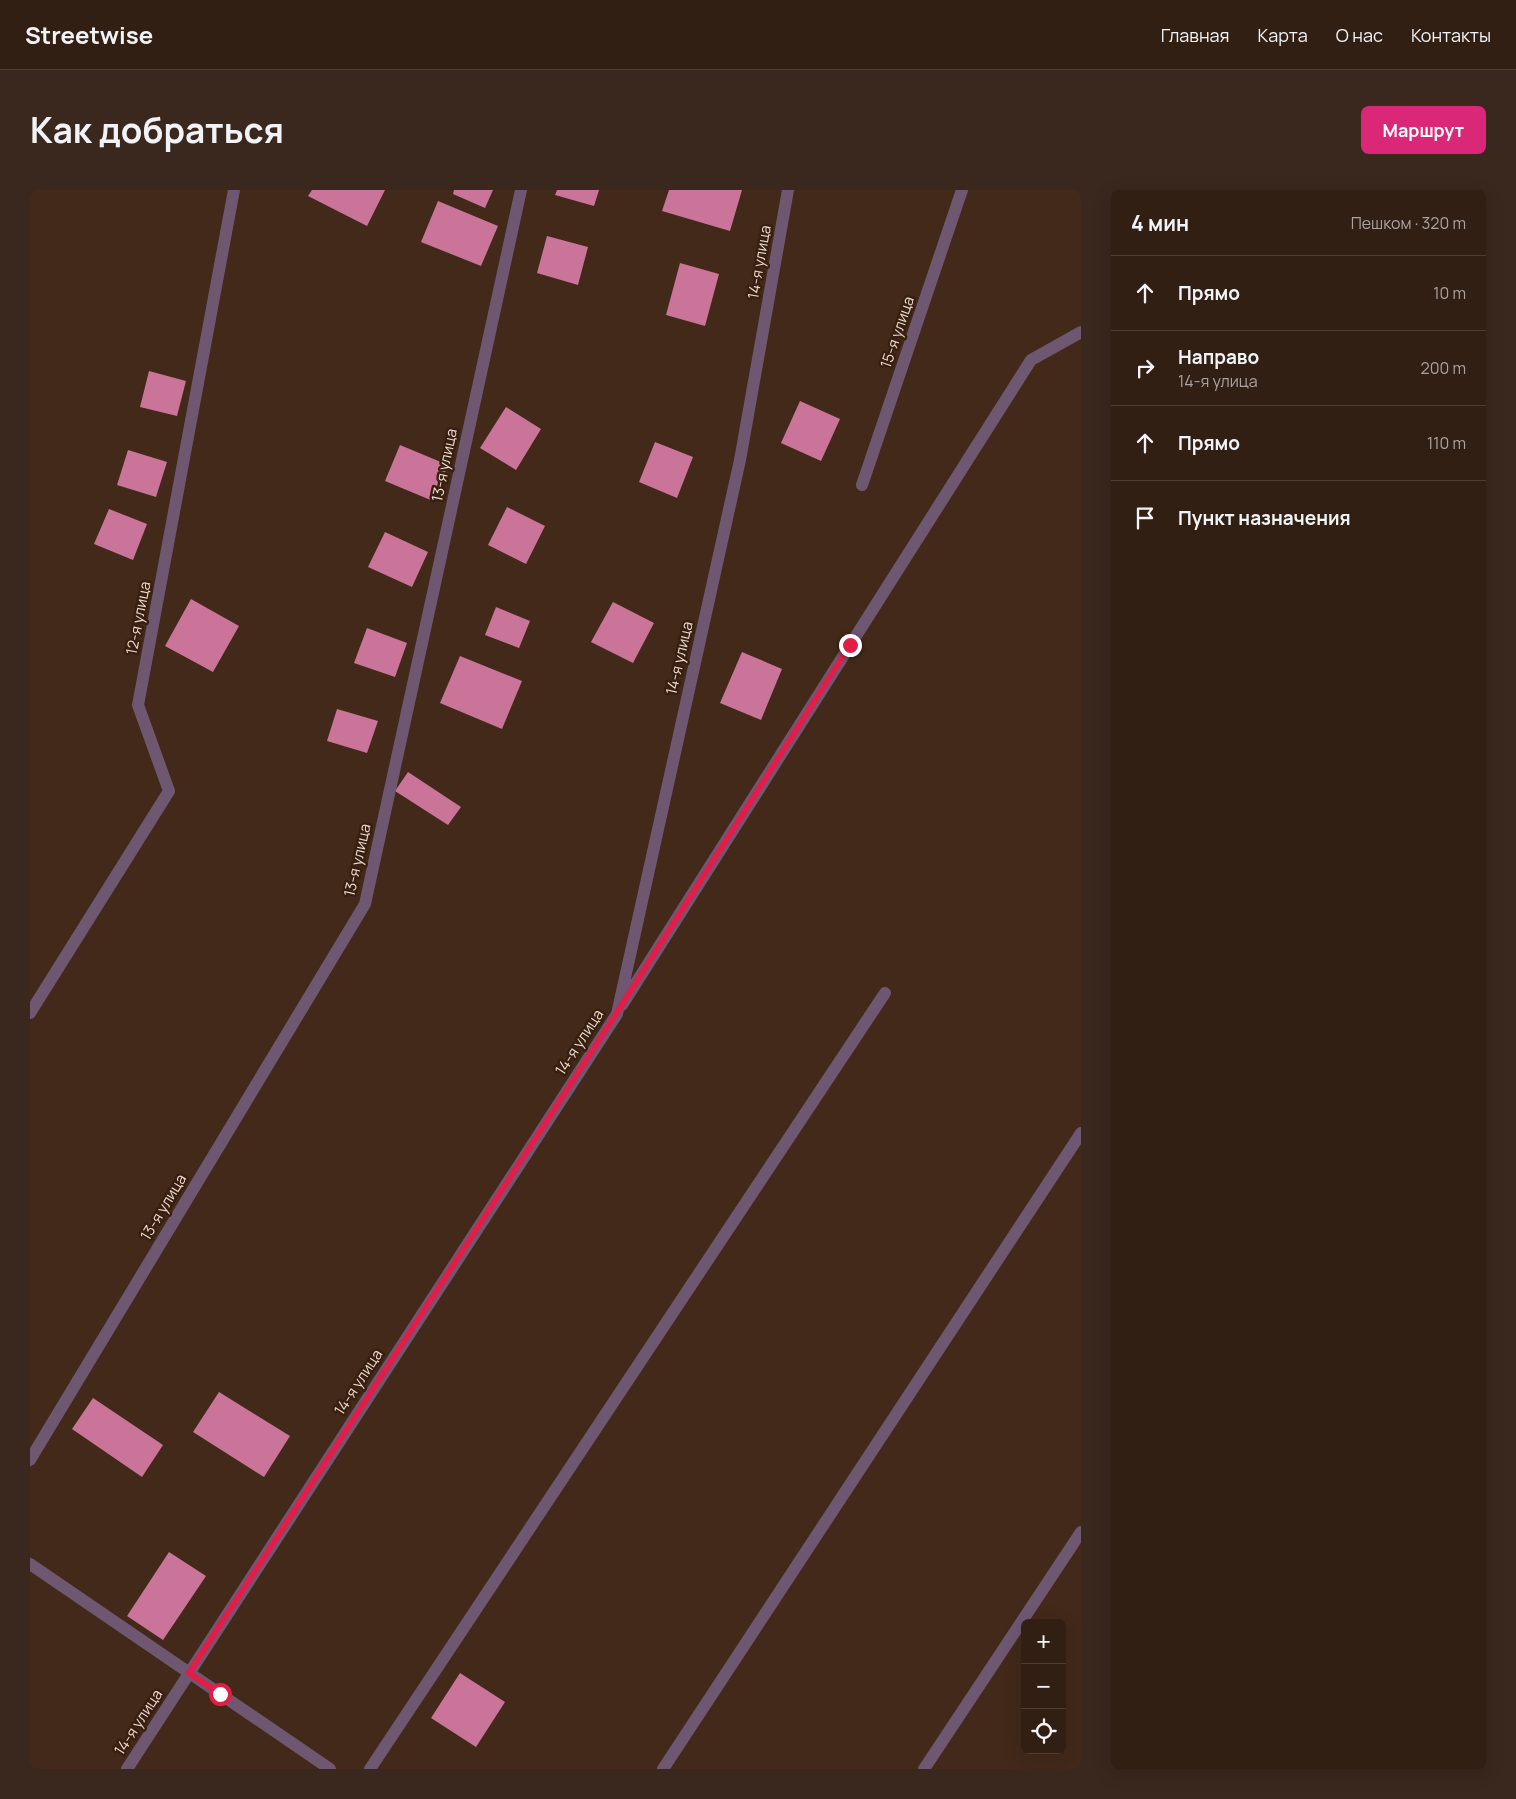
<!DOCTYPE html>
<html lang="ru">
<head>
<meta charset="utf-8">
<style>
  body { margin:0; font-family:Manrope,sans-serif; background:#3a271d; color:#f1f3f6 }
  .controls { position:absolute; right:15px; bottom:15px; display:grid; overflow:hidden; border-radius:8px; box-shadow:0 5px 20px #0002 }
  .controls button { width:45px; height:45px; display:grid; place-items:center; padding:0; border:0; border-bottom:1px solid #4d3d34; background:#321f14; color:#f1f3f6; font:25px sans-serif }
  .stop { position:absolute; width:15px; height:15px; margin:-11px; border:4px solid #e11d48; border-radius:50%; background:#fff }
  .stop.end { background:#e11d48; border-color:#fff; box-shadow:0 1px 5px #0008 }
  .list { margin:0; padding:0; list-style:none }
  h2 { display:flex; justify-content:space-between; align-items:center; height:65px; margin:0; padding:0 20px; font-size:21px }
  h2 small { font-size:16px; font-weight:400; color:#a8a2a0 }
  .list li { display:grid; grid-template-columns:32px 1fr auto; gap:15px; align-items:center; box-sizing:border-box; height:75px; padding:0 20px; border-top:1px solid #4d3d34 }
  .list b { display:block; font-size:19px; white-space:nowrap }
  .list p { margin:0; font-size:16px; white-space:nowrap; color:#a8a2a0 }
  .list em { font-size:16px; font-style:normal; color:#a8a2a0 }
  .icon { flex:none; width:28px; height:28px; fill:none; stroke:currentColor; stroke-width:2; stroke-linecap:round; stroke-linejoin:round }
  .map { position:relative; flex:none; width:1051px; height:1579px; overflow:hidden; border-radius:8px }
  header { display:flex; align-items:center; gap:30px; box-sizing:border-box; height:70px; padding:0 25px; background:#321f14; border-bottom:1px solid #4d3d34 }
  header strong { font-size:24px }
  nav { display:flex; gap:28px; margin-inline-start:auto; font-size:18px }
  .intro { display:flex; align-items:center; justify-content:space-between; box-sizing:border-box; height:120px; padding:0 30px }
  h1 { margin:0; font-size:35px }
  .button { padding:12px 22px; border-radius:8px; background:#db2777; color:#fff; font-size:18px; font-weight:700 }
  main { display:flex; gap:30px; padding:0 30px }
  aside { flex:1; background:#321f14; border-radius:8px; box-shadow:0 5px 20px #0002 }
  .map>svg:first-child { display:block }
  .building { fill:#cb749a }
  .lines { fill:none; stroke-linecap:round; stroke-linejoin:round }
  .minor { stroke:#6f5772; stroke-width:12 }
  .route { stroke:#e11d48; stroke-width:6 }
  .labels { text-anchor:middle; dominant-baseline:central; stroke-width:5; stroke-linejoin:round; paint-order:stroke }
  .street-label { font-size:15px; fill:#ebdad0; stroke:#381f10 }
</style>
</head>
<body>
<header>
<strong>Streetwise</strong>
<nav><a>Главная</a><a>Карта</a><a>О нас</a><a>Контакты</a></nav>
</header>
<div class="intro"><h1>Как добраться</h1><a class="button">Маршрут</a></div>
<main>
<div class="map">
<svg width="1051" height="1579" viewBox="0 0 1051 1579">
  <rect width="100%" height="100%" fill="#42291a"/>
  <!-- building -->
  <path class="building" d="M282,0H355L337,36L278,6Z
    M424,0H463L455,18L423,4Z
    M527,0H569L564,16L525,5Z
    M639,0H712L700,41L632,21Z
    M408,11L468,36L451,76L391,52Z
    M517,46L558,57L548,95L507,83Z
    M650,73L689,84L675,136L636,125Z
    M119,181L156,191L147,226L110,217Z
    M770,211L810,229L791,271L751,253Z
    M476,217L511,239L486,280L450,258Z
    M625,252L663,267L647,308L609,292Z
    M370,255L418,275L403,311L355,291Z
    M98,260L137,272L126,307L87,295Z
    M477,317L515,336L496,374L458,355Z
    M79,319L117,334L103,370L64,354Z
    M355,342L398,362L382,397L338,377Z
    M161,409L209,436L183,482L135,456Z
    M583,412L624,433L603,473L561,452Z
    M466,417L500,431L489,458L455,445Z
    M337,438L377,453L365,487L324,473Z
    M712,462L752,479L731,530L690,513Z
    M430,466L492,491L472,539L410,513Z
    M307,519L348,531L337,563L297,551Z
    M378,582L431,617L418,635L365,601Z
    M189,1202L260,1246L234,1287L163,1242Z
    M63,1208L133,1255L112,1287L42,1239Z
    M139,1362L176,1386L133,1450L97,1426Z
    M430,1483L475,1512L446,1557L401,1528Z"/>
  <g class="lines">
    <!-- minor -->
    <path class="minor" d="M832,295L932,0
      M592,815L1001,170L1051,142
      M0,823L139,601L108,515L204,0
      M0,1270L335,714L491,0
      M0,1374L300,1579
      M97,1579L587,824L710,270L758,0
      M340,1579L855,803
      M633,1579L1051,943
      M894,1579L1051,1342"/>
  </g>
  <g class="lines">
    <!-- route -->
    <path class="route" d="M190,1504L159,1483L586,824L820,455"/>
  </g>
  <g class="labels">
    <!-- street labels -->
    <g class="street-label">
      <text transform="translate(729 72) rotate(-80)">14-я улица</text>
      <text transform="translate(867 142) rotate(-71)">15-я улица</text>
      <text transform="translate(414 275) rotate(-78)">13-я улица</text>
      <text transform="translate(108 428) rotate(-79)">12-я улица</text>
      <text transform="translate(649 468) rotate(-77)">14-я улица</text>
      <text transform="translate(327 670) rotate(-77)">13-я улица</text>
      <text transform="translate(549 852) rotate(-57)">14-я улица</text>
      <text transform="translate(133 1017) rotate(-59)">13-я улица</text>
      <text transform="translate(328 1192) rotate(-57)">14-я улица</text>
      <text transform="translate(108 1532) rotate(-57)">14-я улица</text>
    </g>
  </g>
</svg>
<div class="controls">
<button>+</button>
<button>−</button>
<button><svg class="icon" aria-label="locate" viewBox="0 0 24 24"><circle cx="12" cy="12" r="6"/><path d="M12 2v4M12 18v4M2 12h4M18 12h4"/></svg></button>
</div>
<div class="stop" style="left:190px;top:1504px"></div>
<div class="stop end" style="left:820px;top:455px"></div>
</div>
<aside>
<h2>4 мин<small>Пешком · 320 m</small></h2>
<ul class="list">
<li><svg class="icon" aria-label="ahead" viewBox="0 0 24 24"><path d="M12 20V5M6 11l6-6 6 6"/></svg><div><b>Прямо</b></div><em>10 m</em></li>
<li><svg class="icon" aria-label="right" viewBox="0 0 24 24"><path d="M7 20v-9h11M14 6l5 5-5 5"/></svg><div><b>Направо</b><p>14-я улица</p></div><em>200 m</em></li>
<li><svg class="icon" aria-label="ahead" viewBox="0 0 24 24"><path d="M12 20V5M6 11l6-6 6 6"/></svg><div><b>Прямо</b></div><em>110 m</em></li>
<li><svg class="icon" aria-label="arrive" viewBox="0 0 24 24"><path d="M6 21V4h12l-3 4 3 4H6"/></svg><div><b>Пункт назначения</b></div></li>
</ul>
</aside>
</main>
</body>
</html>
